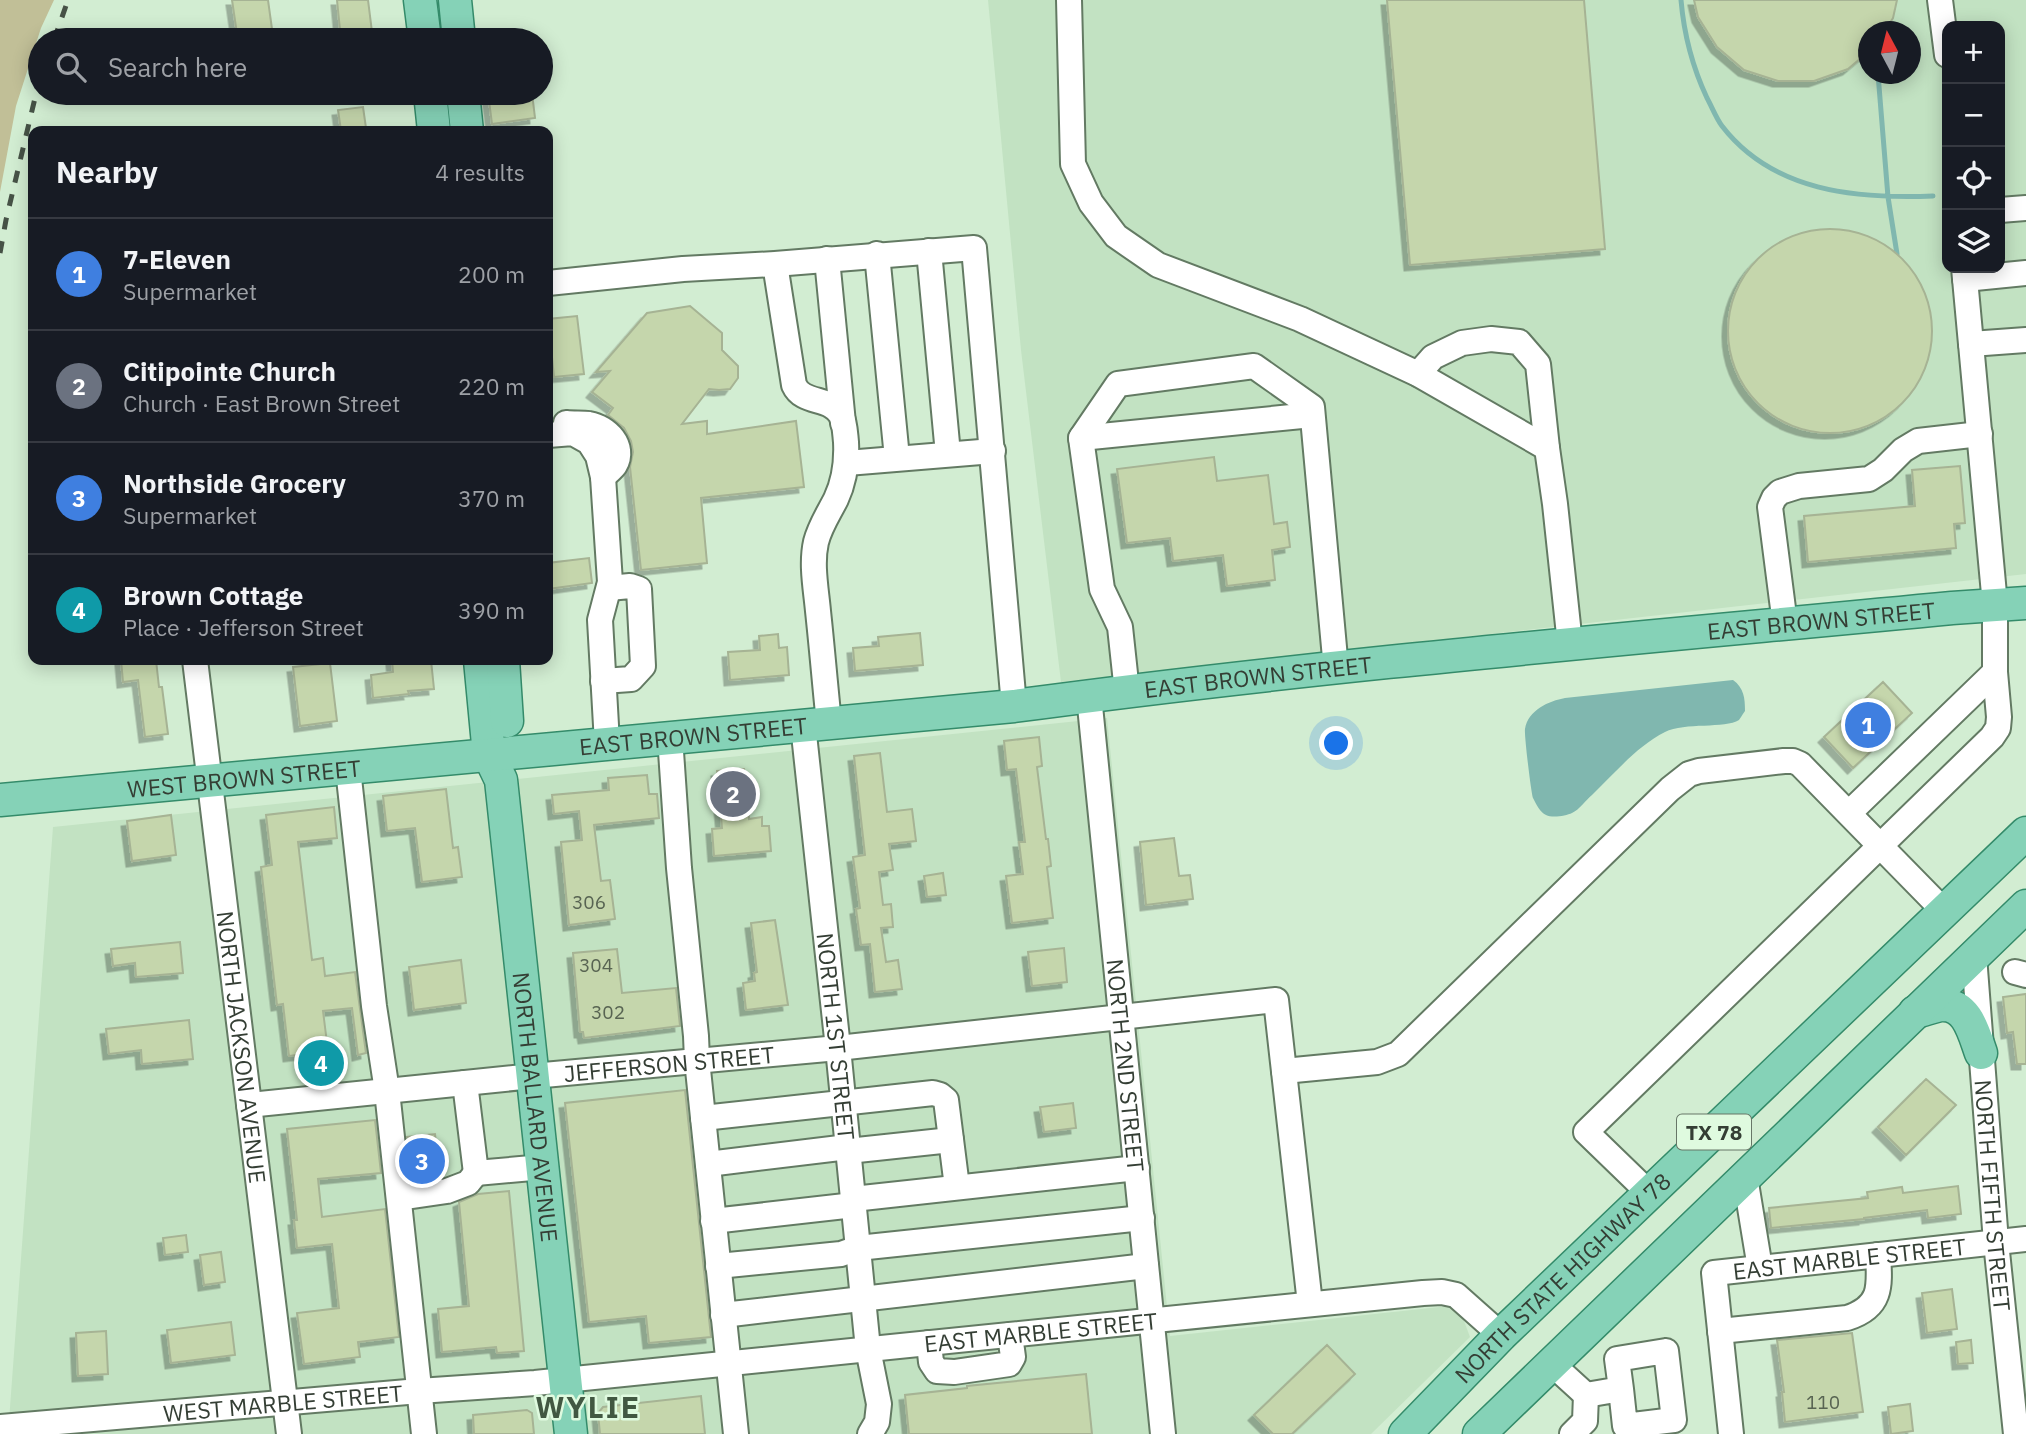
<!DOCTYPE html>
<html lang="en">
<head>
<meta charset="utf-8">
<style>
  body { margin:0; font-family:"IBM Plex Sans",sans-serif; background:#20242c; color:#f1f3f6 }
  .controls { position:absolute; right:21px; top:21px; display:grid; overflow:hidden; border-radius:14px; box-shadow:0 4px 18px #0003 }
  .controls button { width:63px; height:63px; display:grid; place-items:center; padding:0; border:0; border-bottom:2px solid #363941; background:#171b24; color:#f1f3f6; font:35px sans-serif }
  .compass { position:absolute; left:1858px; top:21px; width:63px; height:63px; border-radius:50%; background:#171b24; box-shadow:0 4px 18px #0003; rotate:353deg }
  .you { position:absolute; left:1337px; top:744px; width:24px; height:24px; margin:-18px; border:5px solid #fff; border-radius:50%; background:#1a73e8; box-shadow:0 0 0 10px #1a73e833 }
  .badge { display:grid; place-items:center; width:46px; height:46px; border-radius:50%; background:#d93025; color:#fff; font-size:23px; font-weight:700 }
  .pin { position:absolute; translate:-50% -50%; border:4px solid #fff; box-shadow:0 2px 7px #0006 }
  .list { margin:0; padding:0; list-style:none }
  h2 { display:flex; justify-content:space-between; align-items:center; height:91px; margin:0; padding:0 28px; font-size:30px }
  h2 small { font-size:23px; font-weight:400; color:#9ea1a6 }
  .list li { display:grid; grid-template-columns:46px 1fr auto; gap:21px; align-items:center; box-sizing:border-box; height:112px; padding:0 28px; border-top:2px solid #363941 }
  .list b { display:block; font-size:26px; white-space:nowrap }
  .list p { margin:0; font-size:23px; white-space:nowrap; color:#9ea1a6 }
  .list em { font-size:23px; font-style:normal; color:#9ea1a6 }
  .icon { flex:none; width:38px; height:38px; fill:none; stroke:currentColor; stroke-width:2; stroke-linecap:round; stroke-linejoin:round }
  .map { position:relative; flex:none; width:2026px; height:1434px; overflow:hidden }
  .search { position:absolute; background:#171b24; box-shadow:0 4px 18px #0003; left:28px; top:28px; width:525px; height:77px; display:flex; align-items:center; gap:18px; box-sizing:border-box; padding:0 24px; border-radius:38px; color:#9ea1a6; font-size:26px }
  .panel { position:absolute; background:#171b24; box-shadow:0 4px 18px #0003; left:28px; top:126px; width:525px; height:539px; border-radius:14px }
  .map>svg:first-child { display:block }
  .built { fill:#c2e2c2; fill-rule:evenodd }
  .green { fill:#c1bf97 }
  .water { fill:#80b7af }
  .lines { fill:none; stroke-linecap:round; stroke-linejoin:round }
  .stream { stroke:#80b7af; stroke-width:5 }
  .building { fill:#c5d6ac; stroke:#a6b394; stroke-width:2; filter:url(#shadow) }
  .minor-casing { stroke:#637a63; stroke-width:28 }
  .major-casing { stroke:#348b6a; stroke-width:35 }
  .minor { stroke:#fff; stroke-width:24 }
  .major { stroke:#85d2b7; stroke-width:32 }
  .rail { stroke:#465246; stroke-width:5; stroke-dasharray:12 12; stroke-linecap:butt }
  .labels { text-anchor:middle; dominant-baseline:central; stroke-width:5; stroke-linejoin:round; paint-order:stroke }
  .number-label { font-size:19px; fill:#586452 }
  .shield { fill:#dffadf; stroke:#677667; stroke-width:2 }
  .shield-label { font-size:21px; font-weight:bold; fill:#343e34 }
  .street-label { font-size:23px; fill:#343e34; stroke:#dffadf }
  .district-label { font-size:30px; font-weight:bold; letter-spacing:2px; fill:#425842; stroke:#dffadf }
</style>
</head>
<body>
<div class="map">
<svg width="2026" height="1434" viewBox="0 0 2026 1434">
  <defs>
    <filter id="shadow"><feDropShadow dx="-5.5" dy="5.5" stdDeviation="0" flood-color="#0004"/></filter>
  </defs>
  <rect width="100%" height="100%" fill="#d2edd2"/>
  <!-- built -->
  <path class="built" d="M988,0H2026V574L1061,682L1021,350ZM1947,26H2000V268H1947ZM1868,32H1910V74H1868Z
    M1107,718L1170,1336L1458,1305L1470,1337L1371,1434H8L53,827Z"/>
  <!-- green -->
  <path class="green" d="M0,0H54L41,28L16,106L0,192Z"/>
  <!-- water -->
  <path class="water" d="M1733,680C1744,688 1745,698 1745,711C1744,712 1740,719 1739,720C1725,729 1685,722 1665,732C1637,746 1614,774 1592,795C1586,800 1579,810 1572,813C1566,816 1552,818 1546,815C1540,812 1536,804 1533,798C1531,792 1524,734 1525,729C1528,710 1549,701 1565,698Z"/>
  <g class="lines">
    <!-- stream -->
    <path class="stream" d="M1681,0C1684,35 1692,66 1707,98C1712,107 1716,118 1722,126C1773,192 1856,199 1933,196
      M1878,74L1888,197L1897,254"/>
  </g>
  <!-- building -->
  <path class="building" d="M232,0H268L272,29L237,34Z
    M337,0H368L373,40H341Z
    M1387,0H1584L1605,249L1410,265Z
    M1694,0H1897L1893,18L1884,32H1868V52L1848,69L1814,81H1778L1744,70L1717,47L1698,17Z
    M488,93H532L535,118L492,124Z
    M363,107L366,128L341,131L338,110Z
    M1728 331a102 102 0 1 1 204 0a102 102 0 1 1-204 0Z
    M690,306L722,333V350L738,366V378L730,389L719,390L709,389L682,424L707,421V434L796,421L804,487L701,498L707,563L641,570L630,467L633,452L631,441L624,428L608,415L613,408L592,392L610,371L596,372L647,313Z
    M577,316L584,374L554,377L551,347L548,348V319Z
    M1214,457L1217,481L1268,475L1274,524L1287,522L1290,547L1272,550L1275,580L1227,586L1223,555L1173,561L1170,538L1127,543L1117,469Z
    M1960,466L1965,523L1954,524L1956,548L1808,562L1804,516L1915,506L1912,470Z
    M589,558L592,583L548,589V563Z
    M920,633L923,665L855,671L853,648L879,646L878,637Z
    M778,634L779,648L787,647L789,675L730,680L728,652L760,650L759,636Z
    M121,660H156L159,687H162L168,734L145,737L138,680L123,682Z
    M392,660H431L434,689L408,691L409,694L373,698L371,675L393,672Z
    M330,663L337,721L300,726L293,667Z
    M1883,682L1912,713L1853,768L1824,737Z
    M1039,737L1042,766L1037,767L1046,839H1048L1051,866L1047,867L1053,918L1012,923L1006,876L1023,874L1019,842H1025L1016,769L1007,770L1004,741Z
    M880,753L887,812L912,809L916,841L889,844L893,870L879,872L883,905L891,904L893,927L881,928L886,962L898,960L902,989L875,992L870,944L861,945L856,909L860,908L853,857L865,855L854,756Z
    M744,769L749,819L762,817V826H769L771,851L714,856L712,829L722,828L717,771Z
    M647,775L649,794H657L659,818L594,825L601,881L610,880L615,919L569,925L561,842L582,840L579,811L554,814L552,795L609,790L608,778Z
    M446,789L453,848L458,847L462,877L422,882L415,828L387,831L383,796Z
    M334,807L337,838L298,842L312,960L323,958L325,976L355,972L366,1053L358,1055L352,1008L323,1011L328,1051L289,1056L283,1004L277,1005L261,867L272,865L266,815Z
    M171,815L176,855L132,861L127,821Z
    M1174,838L1179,876L1190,875L1193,899L1146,905L1140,842Z
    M943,873L946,895L927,897L924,876Z
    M775,920L788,1005L746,1010L743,983L755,981L754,973L757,972L751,923Z
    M180,942L183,973L136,977L135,963L113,966L111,949Z
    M1064,948L1067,982L1032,986L1028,952Z
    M617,949L622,993L676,988L680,1026L584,1038L583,1032H580L573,953Z
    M461,960L466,1003L414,1010L409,967Z
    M2026,994V1064H2017L2013,1032L2007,1033L2003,997Z
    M189,1020L193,1059L142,1064L141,1050L109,1054L106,1029Z
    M1926,1079L1956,1105L1906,1155L1878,1127Z
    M685,1090L711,1337L649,1343L646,1316L589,1322L565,1103Z
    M1073,1103L1076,1128L1044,1132L1040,1107Z
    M375,1120L381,1173L318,1179L322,1217L385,1209L399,1337L358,1342L360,1357L304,1364L297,1313L339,1308L332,1244L297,1248L294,1220H297L287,1129Z
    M435,1134L440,1177L412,1181L407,1137Z
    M1958,1186L1961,1214L1928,1218L1927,1210L1864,1218V1219L1771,1228L1769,1208L1868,1198L1867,1192L1902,1187L1903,1193Z
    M509,1191L524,1351L497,1353L496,1347L442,1352L438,1309L469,1306L459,1202L478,1194Z
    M186,1235L188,1252L165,1255L163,1238Z
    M221,1252L225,1282L204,1285L200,1255Z
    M1952,1289L1957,1329L1927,1333L1922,1293Z
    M231,1322L235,1355L171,1363L167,1330Z
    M106,1331L108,1374L78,1376L76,1333Z
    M1852,1333L1863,1412L1785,1422L1782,1392H1784L1777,1340Z
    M1971,1340L1973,1363L1958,1364L1956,1342Z
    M1327,1345L1355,1374L1292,1434H1273L1254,1415Z
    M1086,1374L1092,1434H909L905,1395L967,1388V1386Z
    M701,1396L705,1434H600L598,1413L603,1407Z
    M1910,1404L1913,1431L1891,1434L1888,1407Z
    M527,1410L532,1413L534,1434H474L473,1415Z"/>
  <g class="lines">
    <!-- minor casing -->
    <g class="minor-casing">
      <g id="minor">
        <path d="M1069,0L1073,164L1091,203L1116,236L1158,265L1300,319L1418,374L1547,448L1555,504L1570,644"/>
        <path d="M1940,0L1947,55"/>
        <path d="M2000,210L2026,208"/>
        <path d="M929,251L948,454"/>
        <path d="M877,254L897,458"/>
        <path d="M827,259L843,423"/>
        <path d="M775,264L794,385C803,405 830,396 841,415C845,423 845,433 846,442C847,462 845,480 836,499C829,513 820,526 816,542C811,564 816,589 818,611C822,648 825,685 829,723"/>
        <path d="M1965,279L2026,273"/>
        <path d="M548,283L683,269L775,264L974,248L1014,706"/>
        <path d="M1971,344L2026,340"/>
        <path d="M1418,374L1433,357L1462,343L1491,339L1519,342L1538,364L1547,448"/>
        <path d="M566,423C574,424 582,423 589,424C607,427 626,446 615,465C612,469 607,473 603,477"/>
        <path d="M548,435L573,433L589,442L598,456L603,477L610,582L600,620L607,743"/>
        <path d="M1081,438L1312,415"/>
        <path d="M847,463L993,451"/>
        <path d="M1785,624L1770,507L1774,498L1780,492L1799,486L1869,479L1883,470L1903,450L1918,441L1980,434"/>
        <path id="s1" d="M195,660L289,1434"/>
        <path d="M603,681L631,679L643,666L639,589L630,586L609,588"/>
        <path d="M1127,692L1120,627L1102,589L1081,438L1118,384L1254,366L1312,407L1336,669"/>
        <path id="s2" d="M1089,696L1163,1434"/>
        <path id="s3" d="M803,725L838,1048L868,1349L879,1404L877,1422L870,1434"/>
        <path d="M670,737L679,868L696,1036L697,1060L736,1434"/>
        <path d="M348,769L374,1006L387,1091L424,1434"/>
        <path d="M1849,813L1995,672"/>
        <path id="s4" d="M1974,956L1996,1242L2016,1434"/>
        <path d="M2015,972L2026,975"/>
        <path d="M1284,1071L1377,1062L1398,1054L1670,789L1689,774L1699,771L1784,761H1793L1800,764L1944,911"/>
        <path d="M465,1083L476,1173L543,1167"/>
        <path id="s5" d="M249,1105L533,1076L838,1048L1276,1000L1310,1304"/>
        <path d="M703,1118L933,1093L940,1095L946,1100L957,1187"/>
        <path d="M848,1151L951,1140"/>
        <path d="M708,1164L848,1147"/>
        <path d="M1745,1177L1760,1268"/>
        <path d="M1649,1193L1586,1132L1992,737L1998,728L1999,717L1995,672V605L1964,268"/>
        <path d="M399,1198L447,1191L468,1183L476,1173"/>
        <path d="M853,1199L1137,1168"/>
        <path d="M713,1221L854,1205"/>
        <path d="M718,1266L841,1254L858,1248L1142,1218"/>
        <path d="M723,1315L1146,1266"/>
        <path d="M1720,1331L1847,1318C1882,1307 1880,1286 1878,1255"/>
        <path d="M929,1343L931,1362L937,1371L954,1372L1009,1364L1013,1357L1010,1335"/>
        <path d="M1552,1364L1586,1395"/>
        <path d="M1586,1395L1621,1389L1625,1426L1674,1420L1666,1351L1617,1359L1621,1389"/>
        <path id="s6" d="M0,1427L419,1391L535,1383L1423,1293L1442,1292L1456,1295L1501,1335"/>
        <path d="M1572,1434L1585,1421L1586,1395"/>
        <path id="s7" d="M1731,1434L1714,1273L2026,1239"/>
      </g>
    </g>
    <!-- major casing -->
    <g class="major-casing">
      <g id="major">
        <path d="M420,0L425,40"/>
        <path d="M455,0L459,40"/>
        <path d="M430,93L434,131"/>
        <path d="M463,93L467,131"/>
        <path id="s8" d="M480,660L489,755L501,780L571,1434"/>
        <path d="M503,660L507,721"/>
        <path id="s9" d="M0,800C338,771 676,736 1014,706C1326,664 1639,638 1952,608L2026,603"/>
        <path d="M1915,1012C1924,1010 1934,1006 1942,1005C1968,1004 1974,1034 1981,1053"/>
        <path id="s10" d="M1405,1434L1501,1335L2026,833"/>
        <path d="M1479,1434L2026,906"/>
      </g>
    </g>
    <!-- minor -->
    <use href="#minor" class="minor"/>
    <!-- major -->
    <use href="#major" class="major"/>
    <!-- rail -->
    <path class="rail" d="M54,40L68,0
      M0,253L6,220L40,77"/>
  </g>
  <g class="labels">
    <!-- number labels -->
    <g class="number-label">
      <text x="589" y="902">306</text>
      <text x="596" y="965">304</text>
      <text x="608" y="1012">302</text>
      <text x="1823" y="1402">110</text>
    </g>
    <!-- shield labels -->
    <rect class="shield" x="1677" y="1114.5" width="74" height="35" rx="5"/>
    <g class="shield-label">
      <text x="1714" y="1132">TX 78</text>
    </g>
    <!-- street labels -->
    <g class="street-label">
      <text stroke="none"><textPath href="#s9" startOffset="1830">EAST BROWN STREET</textPath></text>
      <text stroke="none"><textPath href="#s9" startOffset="1264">EAST BROWN STREET</textPath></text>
      <text stroke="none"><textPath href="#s9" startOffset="696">EAST BROWN STREET</textPath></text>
      <text stroke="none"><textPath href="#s9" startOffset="245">WEST BROWN STREET</textPath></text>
      <text stroke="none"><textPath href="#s3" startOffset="313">NORTH 1ST STREET</textPath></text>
      <text stroke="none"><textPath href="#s1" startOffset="390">NORTH JACKSON AVENUE</textPath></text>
      <text stroke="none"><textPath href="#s5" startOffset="422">JEFFERSON STREET</textPath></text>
      <text stroke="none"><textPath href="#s2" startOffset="371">NORTH 2ND STREET</textPath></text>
      <text stroke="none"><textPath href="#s8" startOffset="452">NORTH BALLARD AVENUE</textPath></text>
      <text stroke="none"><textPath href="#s4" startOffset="240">NORTH FIFTH STREET</textPath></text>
      <text stroke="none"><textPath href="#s7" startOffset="298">EAST MARBLE STREET</textPath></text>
      <text stroke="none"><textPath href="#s10" startOffset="222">NORTH STATE HIGHWAY 78</textPath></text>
      <text stroke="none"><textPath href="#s6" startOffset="1045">EAST MARBLE STREET</textPath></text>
      <text stroke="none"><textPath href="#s6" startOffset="284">WEST MARBLE STREET</textPath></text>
    </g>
    <!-- district labels -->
    <g class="district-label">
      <text x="588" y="1406">WYLIE</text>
    </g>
  </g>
</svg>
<div class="controls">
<button>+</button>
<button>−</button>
<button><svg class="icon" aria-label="locate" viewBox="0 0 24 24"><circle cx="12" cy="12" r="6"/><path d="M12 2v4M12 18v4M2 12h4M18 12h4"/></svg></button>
<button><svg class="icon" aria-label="layers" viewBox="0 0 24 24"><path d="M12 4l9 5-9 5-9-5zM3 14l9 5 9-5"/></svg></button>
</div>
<svg class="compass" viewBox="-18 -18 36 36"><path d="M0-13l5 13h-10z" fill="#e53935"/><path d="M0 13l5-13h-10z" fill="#9ea1a6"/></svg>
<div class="you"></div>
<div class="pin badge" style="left:1868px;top:725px;background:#3f7fe0">1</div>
<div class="pin badge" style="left:733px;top:794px;background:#6b7280">2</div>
<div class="pin badge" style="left:422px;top:1161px;background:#3f7fe0">3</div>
<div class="pin badge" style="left:321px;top:1063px;background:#0f9aa8">4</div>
<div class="search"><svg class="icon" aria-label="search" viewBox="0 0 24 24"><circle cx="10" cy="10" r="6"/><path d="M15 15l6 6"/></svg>Search here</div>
<section class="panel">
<h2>Nearby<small>4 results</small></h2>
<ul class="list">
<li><span class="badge" style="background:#3f7fe0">1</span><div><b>7-Eleven</b><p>Supermarket</p></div><em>200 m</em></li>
<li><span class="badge" style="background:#6b7280">2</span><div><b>Citipointe Church</b><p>Church · East Brown Street</p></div><em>220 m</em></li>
<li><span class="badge" style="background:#3f7fe0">3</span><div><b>Northside Grocery</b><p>Supermarket</p></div><em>370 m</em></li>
<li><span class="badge" style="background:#0f9aa8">4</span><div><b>Brown Cottage</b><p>Place · Jefferson Street</p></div><em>390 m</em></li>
</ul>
</section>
</div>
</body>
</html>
